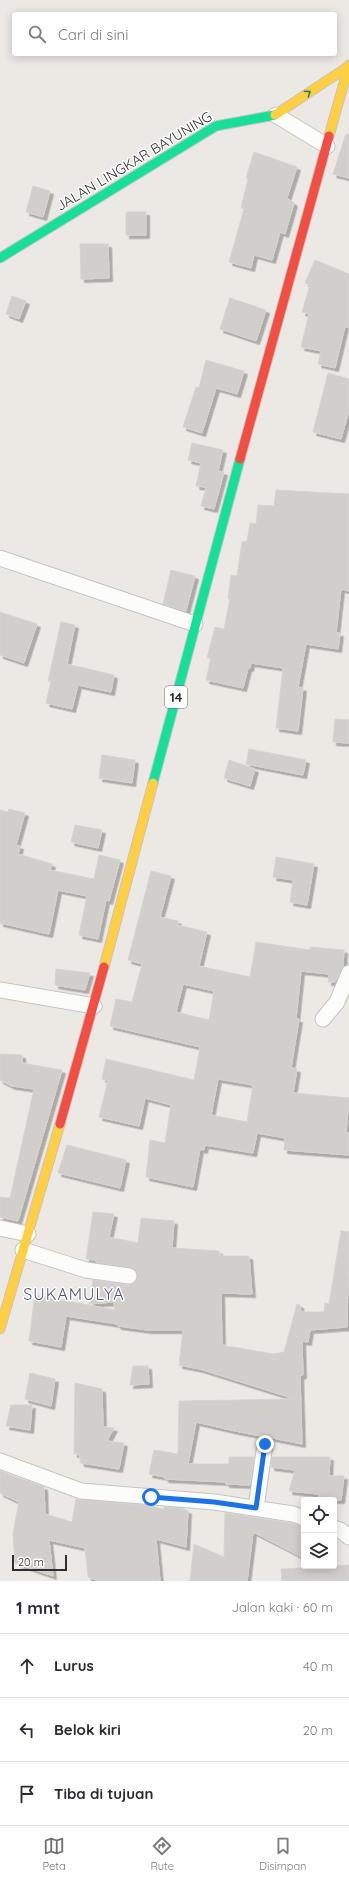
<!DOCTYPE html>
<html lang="id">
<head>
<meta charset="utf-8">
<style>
  body { margin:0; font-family:Quicksand,sans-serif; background:#f7f7f7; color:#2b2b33 }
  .controls { position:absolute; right:12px; bottom:12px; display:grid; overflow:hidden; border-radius:4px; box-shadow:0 2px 10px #0003 }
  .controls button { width:36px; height:36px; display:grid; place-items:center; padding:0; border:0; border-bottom:1px solid #e1e1e2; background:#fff; color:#2b2b33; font:20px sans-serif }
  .scale { position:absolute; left:12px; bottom:10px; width:55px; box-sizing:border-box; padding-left:4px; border:2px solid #2e2e2e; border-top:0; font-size:11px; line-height:14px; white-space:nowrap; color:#2e2e2e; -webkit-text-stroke:3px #fff; paint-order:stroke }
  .stop { position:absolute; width:12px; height:12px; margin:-9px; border:3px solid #1a73e8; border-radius:50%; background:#fff }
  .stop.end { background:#1a73e8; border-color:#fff; box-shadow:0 1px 4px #0008 }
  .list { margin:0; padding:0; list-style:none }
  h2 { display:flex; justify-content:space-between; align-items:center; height:52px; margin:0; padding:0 16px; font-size:17px }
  h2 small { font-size:13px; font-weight:400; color:#7c7c81 }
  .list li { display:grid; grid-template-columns:26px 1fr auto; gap:12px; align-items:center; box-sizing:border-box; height:64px; padding:0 16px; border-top:1px solid #e1e1e2 }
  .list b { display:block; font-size:15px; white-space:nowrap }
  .list em { font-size:13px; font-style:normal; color:#7c7c81 }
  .icon { flex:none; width:22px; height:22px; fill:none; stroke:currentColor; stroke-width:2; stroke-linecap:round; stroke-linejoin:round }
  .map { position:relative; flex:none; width:349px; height:1581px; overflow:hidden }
  .search { position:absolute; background:#fff; box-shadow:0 2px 10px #0003; left:12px; right:12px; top:12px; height:44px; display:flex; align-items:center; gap:10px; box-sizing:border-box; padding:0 14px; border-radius:4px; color:#7c7c81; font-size:15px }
  .sheet { height:244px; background:#fff }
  nav { display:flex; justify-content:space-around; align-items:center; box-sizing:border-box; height:56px; border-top:1px solid #e1e1e2; background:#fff; font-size:11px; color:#7c7c81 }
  nav a { display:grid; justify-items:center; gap:2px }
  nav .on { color:#706f6e }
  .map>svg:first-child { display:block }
  .building { fill:#d1cecb; stroke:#d7d4d0; fill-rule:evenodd; filter:url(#shadow) }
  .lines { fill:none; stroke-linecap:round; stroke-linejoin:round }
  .street-casing { stroke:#c5c4c5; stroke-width:17 }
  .fast-casing { stroke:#c5c4c5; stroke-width:11 }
  .slow-casing { stroke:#c5c4c5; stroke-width:11 }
  .jam-casing { stroke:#c5c4c5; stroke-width:11 }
  .street { stroke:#fcfcfb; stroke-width:15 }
  .fast { stroke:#16e098; stroke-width:9 }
  .slow { stroke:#ffcf43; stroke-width:9 }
  .jam { stroke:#f24e42; stroke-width:9 }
  .oneway { stroke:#237e5e }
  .route { stroke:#1a73e8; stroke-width:5 }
  .labels { text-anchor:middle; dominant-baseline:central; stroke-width:3; stroke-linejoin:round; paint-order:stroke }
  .shield { fill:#fff; stroke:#6d6d6d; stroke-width:1 }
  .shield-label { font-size:13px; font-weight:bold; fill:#2e2e2e }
  .street-label { font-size:14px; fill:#2e2e2e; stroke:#fff }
  .quarter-label { font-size:16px; letter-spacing:1px; fill:#4d5680; stroke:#fff }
</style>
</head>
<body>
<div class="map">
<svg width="349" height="1581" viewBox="0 0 349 1581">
  <defs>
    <filter id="shadow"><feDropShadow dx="3.5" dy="3.5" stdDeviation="0" flood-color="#0004"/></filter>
  </defs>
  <rect width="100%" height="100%" fill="#ece8e4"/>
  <!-- building -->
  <path class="building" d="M346,134L349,135V178L333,174Z
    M254,152L297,167L287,198L294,203L285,234L280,232L272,260L254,255L251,268L229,262L244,209L241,208L248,179L246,178Z
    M33,186L50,191L43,217L26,212Z
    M126,212H146V235H126Z
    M80,244H108L109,278L81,279Z
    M315,260L349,274V328L345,326L335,368L318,364L321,351L301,347L309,314L302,312L310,285L305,283Z
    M12,296L26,301L19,319L6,314Z
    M230,298L266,310L256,341L220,329Z
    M206,360L244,371L237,394L216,388L202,433L183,427L196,387L199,388Z
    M328,373L349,379V410L341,439L313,432Z
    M192,443L223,450L218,471L224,472L214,509L201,506L206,487L196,486L201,463L188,460Z
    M276,490L349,494V591L341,589L336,633H340L338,649L306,644L298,687L303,688L298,731L276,728L283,668L251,663L250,668H248L243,688L206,680L211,658H207L215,627L224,629L230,599H228L231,575L237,576L242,542L247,541L250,523L256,524L258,505L274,506Z
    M171,570L195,576L186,611L163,604Z
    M0,612L37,624L24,663L0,655Z
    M61,622L75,625L67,664L114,675L111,692L78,685L72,709L46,703L51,681H48Z
    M335,719L349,720V743L333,742Z
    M249,749L306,760L303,775L246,764Z
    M102,755L135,760L132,783L99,778Z
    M229,760L255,769L250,786L224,778Z
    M9,809L25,813L16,845L20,846L18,854L52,864L50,870L94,879L99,855L120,860L109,901L106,900L98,939L79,935L87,896L58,890L49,934L0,923V810L8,812Z
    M75,825L102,830L98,848L71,842Z
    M276,857L314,864L307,905L290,902L293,880L273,877Z
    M151,871L171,876L160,917L178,921L177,925L207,932L199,966L250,977L256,942L310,950V947L344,950L343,966L335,982H328L329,974L301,971L296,1019H299L291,1068L297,1069L293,1093L349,1098L346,1133H349V1155L284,1150L285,1138L257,1133L253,1153L205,1145L204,1150L200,1149L193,1187L146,1177L150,1140L165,1143L171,1105L145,1098L139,1126L99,1117L108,1080L102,1079L106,1059L194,1080L200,1047L110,1026L116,999L132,1002L142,964L128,960ZM183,984L214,991L209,1020L176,1012ZM218,1079L253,1085L247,1122L211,1115Z
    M56,969L90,973L85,990L55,985Z
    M0,1054L22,1055V1063L62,1070L18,1221L0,1217V1197L10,1198L34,1089L12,1086L0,1080Z
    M67,1145L126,1160L120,1188L58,1173Z
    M93,1212L114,1214L109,1237L138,1243L141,1218L174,1221L172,1248L219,1251L220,1256H249L252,1294L221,1293L222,1345L273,1354L284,1352L297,1304L300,1305L301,1312H324L325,1303L329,1304L341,1231L349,1232L347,1327L310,1330L308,1342L302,1341L303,1375L300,1376L302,1444L272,1438L267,1435L261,1436L235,1431L196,1422L188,1464H229V1457H254L250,1485L226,1484V1482L165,1479V1477L149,1474L154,1450L178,1454L179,1401L295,1399L200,1369L179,1365L183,1330H148L118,1326L117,1324L66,1316L61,1347L29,1341L35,1295L115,1310L114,1302L89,1304L93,1280L128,1285L136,1281L137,1273L134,1269L96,1262V1260L86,1259Z
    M133,1366H148L149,1384L130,1385Z
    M30,1373L55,1379L51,1406L25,1399Z
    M75,1383L102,1389L103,1427L114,1428L107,1441L124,1443L119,1469L81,1463L79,1454H74Z
    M11,1405H32L30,1430L6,1426Z
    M272,1457H330L329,1476H344L341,1500H320L318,1494L289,1491L295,1470L271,1467Z
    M0,1471L44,1487L45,1514L72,1522L76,1499L152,1506L164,1510V1507L181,1508L188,1511L186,1547L156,1539L160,1581H99L88,1577L85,1548L49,1540L53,1576L15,1563L13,1533L19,1502L0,1493Z
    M225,1513L291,1523L300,1526L302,1557L253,1532L247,1581H190L194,1544L224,1557Z
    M349,1565V1581H282L281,1569Z"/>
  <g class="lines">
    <!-- street casing -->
    <g class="street-casing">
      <path id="street" d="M276,115L327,146
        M0,558L195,624
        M0,990L94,1006
        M323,1019L337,1002L349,973
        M0,1228L28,1234
        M23,1250L86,1270L129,1276
        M0,1461L81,1491L214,1502L293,1514L304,1518
        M256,1508L265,1444
        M334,1528L340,1530L349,1537"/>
    </g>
    <!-- fast casing -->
    <g class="fast-casing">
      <path id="fast" d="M0,258L216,126L275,115
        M153,783L240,459"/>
    </g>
    <!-- slow casing -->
    <g class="slow-casing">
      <path id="slow" d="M275,115L349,66
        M329,136L349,65
        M104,967L153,783
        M0,1329L60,1124"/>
    </g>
    <!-- jam casing -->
    <g class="jam-casing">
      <path id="jam" d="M240,459L329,136
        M60,1124L104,967"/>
    </g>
    <!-- street -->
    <use href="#street" class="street"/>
    <!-- fast -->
    <use href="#fast" class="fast"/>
    <!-- slow -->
    <use href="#slow" class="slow"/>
    <!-- jam -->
    <use href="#jam" class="jam"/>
  </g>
  <!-- one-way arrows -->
  <defs><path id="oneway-chevron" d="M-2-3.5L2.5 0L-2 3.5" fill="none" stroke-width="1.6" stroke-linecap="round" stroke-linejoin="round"/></defs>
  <use class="oneway" href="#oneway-chevron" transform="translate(308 93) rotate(-34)"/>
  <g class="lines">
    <!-- route -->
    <path class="route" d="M151,1497L214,1502L256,1508L265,1444"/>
  </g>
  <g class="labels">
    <!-- shield labels -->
    <rect class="shield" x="165" y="686" width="22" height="22" rx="3"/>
    <g class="shield-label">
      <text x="176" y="697">14</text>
    </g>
    <!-- street labels -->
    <g class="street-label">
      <text transform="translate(134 161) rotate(-31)">JALAN LINGKAR BAYUNING</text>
    </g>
    <!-- quarter labels -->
    <g class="quarter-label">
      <text x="74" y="1294">SUKAMULYA</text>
    </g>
  </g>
</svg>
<div class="controls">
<button><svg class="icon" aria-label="locate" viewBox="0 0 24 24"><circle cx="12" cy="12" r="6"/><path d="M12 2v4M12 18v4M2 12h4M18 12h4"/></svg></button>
<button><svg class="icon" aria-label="layers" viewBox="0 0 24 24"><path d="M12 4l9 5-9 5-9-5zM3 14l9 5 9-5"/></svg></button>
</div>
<div class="scale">20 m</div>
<div class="stop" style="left:151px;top:1497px"></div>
<div class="stop end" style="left:265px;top:1444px"></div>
<div class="search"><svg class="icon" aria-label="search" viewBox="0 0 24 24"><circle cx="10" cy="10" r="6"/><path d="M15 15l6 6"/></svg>Cari di sini</div>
</div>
<section class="sheet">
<h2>1 mnt<small>Jalan kaki · 60 m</small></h2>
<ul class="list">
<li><svg class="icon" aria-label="ahead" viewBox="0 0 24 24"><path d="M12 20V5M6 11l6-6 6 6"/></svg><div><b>Lurus</b></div><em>40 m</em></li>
<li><svg class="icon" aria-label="left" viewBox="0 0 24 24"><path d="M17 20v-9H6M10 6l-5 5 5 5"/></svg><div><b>Belok kiri</b></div><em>20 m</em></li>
<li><svg class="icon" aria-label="arrive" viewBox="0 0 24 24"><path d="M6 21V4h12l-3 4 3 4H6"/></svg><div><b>Tiba di tujuan</b></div></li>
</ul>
</section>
<nav>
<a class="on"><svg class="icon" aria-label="map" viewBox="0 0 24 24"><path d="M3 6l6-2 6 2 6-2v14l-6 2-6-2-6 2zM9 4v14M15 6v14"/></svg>Peta</a>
<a><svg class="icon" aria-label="directions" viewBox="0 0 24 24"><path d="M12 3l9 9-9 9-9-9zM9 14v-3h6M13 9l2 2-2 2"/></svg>Rute</a>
<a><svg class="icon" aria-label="saved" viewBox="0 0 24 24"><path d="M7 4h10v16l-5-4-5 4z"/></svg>Disimpan</a>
</nav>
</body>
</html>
